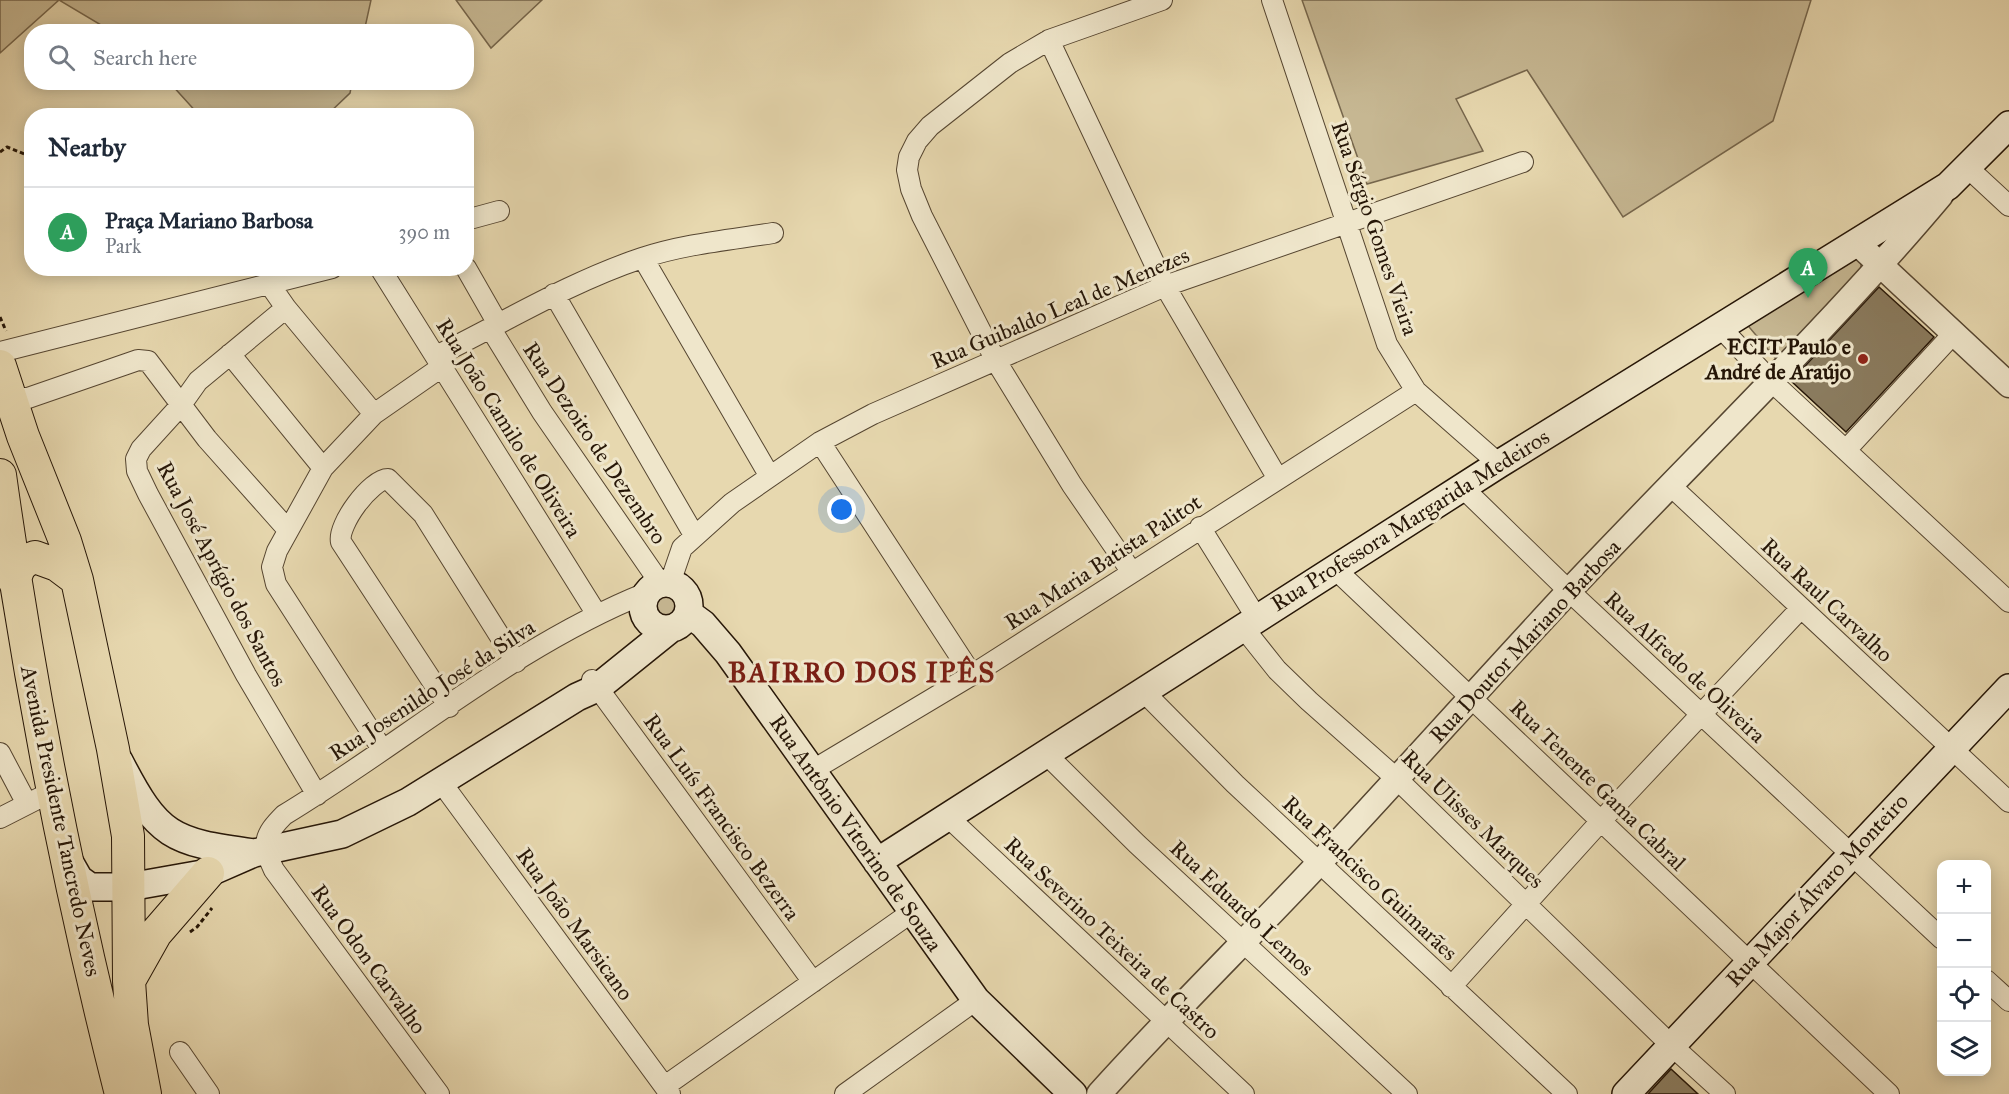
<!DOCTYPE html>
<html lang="en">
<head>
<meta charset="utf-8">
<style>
  body { margin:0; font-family:"IM FELL Great Primer",serif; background:#f2f2f3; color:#1f2937 }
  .controls { position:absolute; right:18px; bottom:18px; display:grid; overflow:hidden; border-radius:12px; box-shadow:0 3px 15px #0003 }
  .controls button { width:54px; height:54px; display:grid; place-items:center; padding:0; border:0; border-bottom:2px solid #e0e1e3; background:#fff; color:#1f2937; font:30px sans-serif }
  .you { position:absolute; left:842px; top:510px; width:21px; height:21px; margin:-15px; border:4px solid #fff; border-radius:50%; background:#1a73e8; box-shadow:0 0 0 9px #1a73e833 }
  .badge { display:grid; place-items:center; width:39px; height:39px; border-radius:50%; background:#8f2418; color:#fff; font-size:20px; font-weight:700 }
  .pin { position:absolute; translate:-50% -50px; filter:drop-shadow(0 2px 3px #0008) }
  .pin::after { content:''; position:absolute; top:32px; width:21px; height:18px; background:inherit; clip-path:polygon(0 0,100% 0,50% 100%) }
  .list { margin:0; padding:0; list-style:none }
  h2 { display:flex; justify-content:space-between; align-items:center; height:78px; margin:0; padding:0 24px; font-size:26px }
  h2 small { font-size:20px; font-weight:400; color:#747a83 }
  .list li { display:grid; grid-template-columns:39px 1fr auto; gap:18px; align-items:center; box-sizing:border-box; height:90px; padding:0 24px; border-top:2px solid #e0e1e3 }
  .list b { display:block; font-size:22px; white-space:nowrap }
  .list p { margin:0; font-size:20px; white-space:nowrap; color:#747a83 }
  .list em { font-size:20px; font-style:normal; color:#747a83 }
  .icon { flex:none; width:33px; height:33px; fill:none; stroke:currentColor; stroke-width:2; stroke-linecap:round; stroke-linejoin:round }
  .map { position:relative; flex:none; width:2009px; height:1094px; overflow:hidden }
  .search { position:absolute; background:#fff; box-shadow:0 3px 15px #0003; left:24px; top:24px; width:450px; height:66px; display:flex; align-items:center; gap:15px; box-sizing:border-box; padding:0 21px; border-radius:24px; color:#747a83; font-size:22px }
  .panel { position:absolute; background:#fff; box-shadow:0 3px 15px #0003; left:24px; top:108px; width:450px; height:168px; border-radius:24px }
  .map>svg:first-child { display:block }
  .green { fill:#c6b792; stroke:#76664c; stroke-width:1.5 }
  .building { fill:#8a7b5e; stroke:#261607; stroke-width:1.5 }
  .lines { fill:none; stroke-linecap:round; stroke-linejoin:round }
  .minor-casing { stroke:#564631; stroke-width:22 }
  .tertiary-casing { stroke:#564631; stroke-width:27 }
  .secondary-casing { stroke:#261607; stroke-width:30 }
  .primary-casing { stroke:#261607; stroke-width:34 }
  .path { stroke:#261607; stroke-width:3; stroke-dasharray:4.5 3; stroke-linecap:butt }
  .minor { stroke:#efe6cb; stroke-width:20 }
  .tertiary { stroke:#efe6cb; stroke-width:24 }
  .secondary { stroke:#efe6cb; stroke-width:27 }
  .primary { stroke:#e7d8af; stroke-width:32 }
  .poi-dot { fill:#8f2418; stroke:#efe6cb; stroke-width:2 }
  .labels { text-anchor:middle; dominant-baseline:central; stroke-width:6; stroke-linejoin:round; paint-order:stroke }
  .street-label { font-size:22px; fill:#261607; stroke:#efe6cb }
  .poi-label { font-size:22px; font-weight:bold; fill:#261607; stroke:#efe6cb; text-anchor:end }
  .district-label { font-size:28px; font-weight:bold; letter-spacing:1.5px; fill:#7a1f14; stroke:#efe6cb }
</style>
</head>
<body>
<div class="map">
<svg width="2009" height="1094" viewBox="0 0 2009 1094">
  <rect width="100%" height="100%" fill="#e7d8af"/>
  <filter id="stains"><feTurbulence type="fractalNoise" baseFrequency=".00333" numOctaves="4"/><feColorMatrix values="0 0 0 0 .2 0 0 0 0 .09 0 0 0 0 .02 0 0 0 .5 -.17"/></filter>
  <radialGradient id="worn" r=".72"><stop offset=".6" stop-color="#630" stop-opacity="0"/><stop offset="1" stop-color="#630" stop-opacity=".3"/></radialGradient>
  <!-- green -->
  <path class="green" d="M0,0H59L0,53Z
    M59,0H371L364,32L111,31Z
    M456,0H542L491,48Z
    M1302,0H1811L1773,121L1623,217L1527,70L1456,99L1483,151L1367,184Z
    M170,83H352L350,93L326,116L199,115Z
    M1852,252L1861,259V269L1777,360L1744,321Z
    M652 607a13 13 0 1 1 26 0a13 13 0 1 1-26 0Z"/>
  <!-- building -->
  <path class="building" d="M1879,287L1934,337L1846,432L1791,381Z
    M1671,1069L1698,1094H1648Z"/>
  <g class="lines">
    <!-- minor casing -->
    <g class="minor-casing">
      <path id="minor" d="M1272,0L1387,344L1416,391L1499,464
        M1049,40L1165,286L1278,479
        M1967,167L2009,206
        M466,220L499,211
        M643,258L769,475
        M380,268L596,613
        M466,268L498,324
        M270,285L286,308L198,381L181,405L141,449L136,459L137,471L148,494L246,675L317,795
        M554,294L694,535
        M286,308L374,414
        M1721,328L1770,380L2009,602
        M491,329L542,412L660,583
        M0,352L332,268
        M230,354L323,468
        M436,356C505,322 570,282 642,258C684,244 729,240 773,233
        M10,398H28L138,360L148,361L207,439L288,530
        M820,442L972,675
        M1846,450L1954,333
        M1672,487L2009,802
        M1463,488L1569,591L1942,939
        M1200,527L1256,617
        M1334,568L1889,1094
        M1131,571L1072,485L996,361L922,216L911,189L907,170L909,157L917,141L930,126L1010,63L1049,40L1162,0
        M670,583L682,548L732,503L820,442L873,414L1165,286L1523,162
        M1242,626L1277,670L1309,701L1397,779L1671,1045L1725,1094
        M592,680L813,982
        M1144,692L1235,784L1567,1094
        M449,707L341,542C337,525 371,479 388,479L423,514L516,662
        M382,749L276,584L272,567L277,551L323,468L374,414L443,366
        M0,753L27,804
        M1047,755L1137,844L1407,1094
        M813,770L972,675L1416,391
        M441,782L670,1094
        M948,817L1244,1094
        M0,818L53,791
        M1986,980L2009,1001
        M1451,987L1600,822L1801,608
        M180,1052L209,1094
        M665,1086L912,912
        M439,1094L274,870C261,844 264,835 284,815C403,743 516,645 646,593
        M845,1094L976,1000"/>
    </g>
    <!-- tertiary casing -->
    <g class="tertiary-casing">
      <path id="tertiary" d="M1858,244L2009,385
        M1099,1094C1171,1014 1248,939 1321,861C1404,772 1485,681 1568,592C1692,460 1824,334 1941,195"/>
    </g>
    <!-- secondary casing -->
    <g class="secondary-casing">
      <path id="secondary" d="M643 606a23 23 0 1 1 46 0a23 23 0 1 1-46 0Z
        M688,613L703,624L728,653L976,1000L1073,1094
        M119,761C158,837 171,842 254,853
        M67,858L79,879L90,887H129L208,873L254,853L342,834L408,802L577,697L597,688L669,630
        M877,862L1499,464L1948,186L2009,125
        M1626,1094L2009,688"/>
    </g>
    <!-- primary casing -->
    <g class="primary-casing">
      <path id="primary" d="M0,366L23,436L65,541L77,580L113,749L128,836L129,981L132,1025L145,1094
        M0,475C29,683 69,890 121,1094
        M15,582C17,568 22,561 35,557L57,565L77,580
        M129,981L156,933L208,873"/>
    </g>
    <!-- path -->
    <path class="path" d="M0,152L7,147L32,157
      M0,317L6,331
      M190,932L197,927L212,908"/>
    <!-- minor -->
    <use href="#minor" class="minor"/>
    <!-- tertiary -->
    <use href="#tertiary" class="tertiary"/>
    <!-- secondary -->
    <use href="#secondary" class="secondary"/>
    <!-- primary -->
    <use href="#primary" class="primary"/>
  </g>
  <!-- markers -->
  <circle class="poi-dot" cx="1863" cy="359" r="6"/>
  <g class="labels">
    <!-- street labels -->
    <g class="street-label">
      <text transform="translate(1375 228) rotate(71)">Rua Sérgio Gomes Vieira</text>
      <text transform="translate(1060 308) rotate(-23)">Rua Guibaldo Leal de Menezes</text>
      <text transform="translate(509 428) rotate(58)">Rua João Camilo de Oliveira</text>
      <text transform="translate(595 443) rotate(56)">Rua Dezoito de Dezembro</text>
      <text transform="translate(1410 520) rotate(-32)">Rua Professora Margarida Medeiros</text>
      <text transform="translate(1103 562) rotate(-33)">Rua Maria Batista Palitot</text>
      <text transform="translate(222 574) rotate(62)">Rua José Aprígio dos Santos</text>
      <text transform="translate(1827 600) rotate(43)">Rua Raul Carvalho</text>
      <text transform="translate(1525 641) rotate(-47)">Rua Doutor Mariano Barbosa</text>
      <text transform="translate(1685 667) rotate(43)">Rua Alfredo de Oliveira</text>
      <text transform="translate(432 690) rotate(-33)">Rua Josenildo José da Silva</text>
      <text transform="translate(1598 785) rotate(44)">Rua Tenente Gama Cabral</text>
      <text transform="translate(722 817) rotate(54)">Rua Luís Francisco Bezerra</text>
      <text transform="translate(1473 819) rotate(44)">Rua Ulisses Marques</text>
      <text transform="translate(61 821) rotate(78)">Avenida Presidente Tancredo Neves</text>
      <text transform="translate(856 833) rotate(55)">Rua Antônio Vitorino de Souza</text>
      <text transform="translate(1370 878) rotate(43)">Rua Francisco Guimarães</text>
      <text transform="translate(1817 890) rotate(-47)">Rua Major Álvaro Monteiro</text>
      <text transform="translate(1242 908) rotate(43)">Rua Eduardo Lemos</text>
      <text transform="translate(575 924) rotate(54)">Rua João Marsicano</text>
      <text transform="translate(1112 938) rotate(43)">Rua Severino Teixeira de Castro</text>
      <text transform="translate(369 959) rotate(54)">Rua Odon Carvalho</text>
    </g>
    <!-- poi labels -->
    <g class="poi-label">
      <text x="1851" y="346">ECIT Paulo e<tspan x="1851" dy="25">André de Araújo</tspan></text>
    </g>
    <!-- district labels -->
    <g class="district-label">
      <text x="862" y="672">BAIRRO DOS IPÊS</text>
    </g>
  </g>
  <rect width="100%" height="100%" filter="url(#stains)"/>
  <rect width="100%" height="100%" fill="url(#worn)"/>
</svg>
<div class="controls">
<button>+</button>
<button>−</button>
<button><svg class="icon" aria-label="locate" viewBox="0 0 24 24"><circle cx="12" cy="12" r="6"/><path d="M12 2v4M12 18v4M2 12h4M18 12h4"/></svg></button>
<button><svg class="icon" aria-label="layers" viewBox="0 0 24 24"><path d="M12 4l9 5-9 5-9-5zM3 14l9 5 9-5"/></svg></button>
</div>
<div class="you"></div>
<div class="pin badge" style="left:1808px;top:298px;background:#2e9e5b">A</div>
<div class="search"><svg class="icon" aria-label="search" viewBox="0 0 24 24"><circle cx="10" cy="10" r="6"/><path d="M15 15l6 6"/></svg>Search here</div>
<section class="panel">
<h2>Nearby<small></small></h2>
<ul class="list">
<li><span class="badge" style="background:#2e9e5b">A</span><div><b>Praça Mariano Barbosa</b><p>Park</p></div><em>390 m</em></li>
</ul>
</section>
</div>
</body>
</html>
